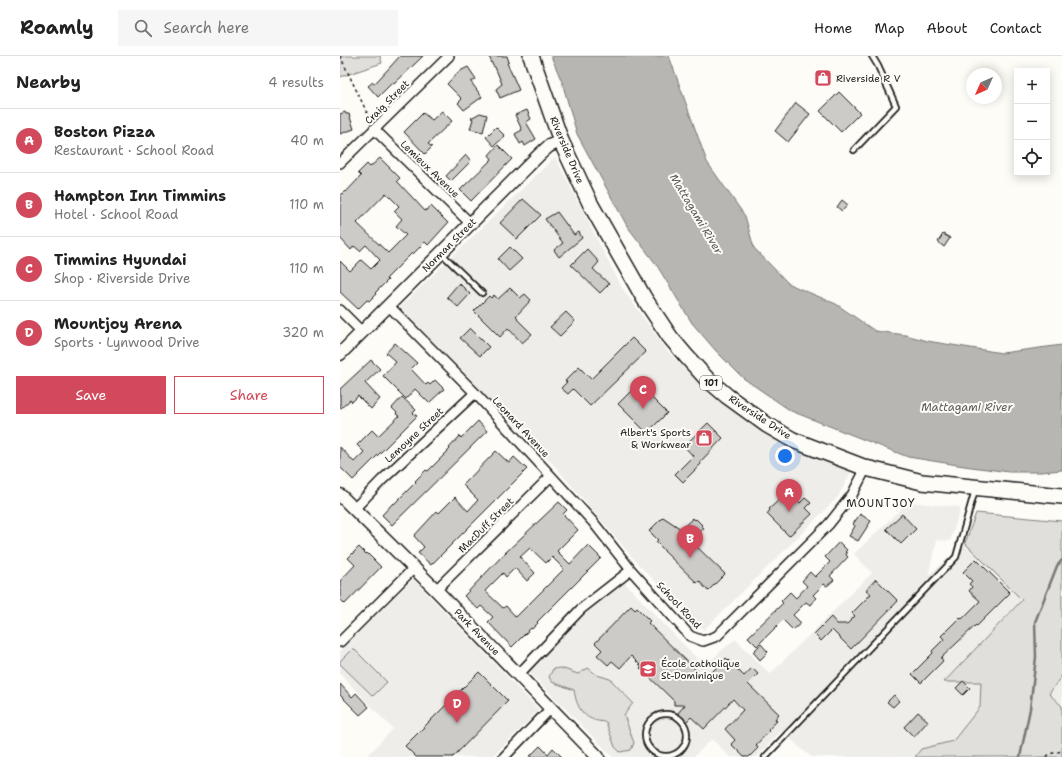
<!DOCTYPE html>
<html lang="en">
<head>
<meta charset="utf-8">
<style>
  body { margin:0; font-family:"Shantell Sans",sans-serif; background:#f6f6f6; color:#222 }
  .controls { position:absolute; right:12px; top:12px; display:grid; overflow:hidden; border-radius:0px; box-shadow:0 2px 10px #0003 }
  .controls button { width:36px; height:36px; display:grid; place-items:center; padding:0; border:0; border-bottom:1px solid #e0e0e0; background:#fff; color:#222; font:20px sans-serif }
  .compass { position:absolute; left:626px; top:12px; width:36px; height:36px; border-radius:50%; background:#fff; box-shadow:0 2px 10px #0003; rotate:225deg }
  .you { position:absolute; left:445px; top:400px; width:14px; height:14px; margin:-10px; border:3px solid #fff; border-radius:50%; background:#1a73e8; box-shadow:0 0 0 6px #1a73e833 }
  .badge { display:grid; place-items:center; width:26px; height:26px; border-radius:50%; background:#d1495b; color:#fff; font-size:13px; font-weight:700 }
  .pin { position:absolute; translate:-50% -33px; filter:drop-shadow(0 1px 2px #0008) }
  .pin::after { content:''; position:absolute; top:21px; width:14px; height:12px; background:inherit; clip-path:polygon(0 0,100% 0,50% 100%) }
  .list { margin:0; padding:0; list-style:none }
  h2 { display:flex; justify-content:space-between; align-items:center; height:52px; margin:0; padding:0 16px; font-size:17px }
  h2 small { font-size:13px; font-weight:400; color:#767676 }
  .list li { display:grid; grid-template-columns:26px 1fr auto; gap:12px; align-items:center; box-sizing:border-box; height:64px; padding:0 16px; border-top:1px solid #e0e0e0 }
  .list b { display:block; font-size:15px; white-space:nowrap }
  .list p { margin:0; font-size:13px; white-space:nowrap; color:#767676 }
  .list em { font-size:13px; font-style:normal; color:#767676 }
  .actions { display:flex; gap:8px; padding:12px 16px }
  .actions a { flex:1; padding:9px 0; border:1px solid #d1495b; border-radius:0px; text-align:center; font-size:14px; color:#d1495b }
  .actions .main { background:#d1495b; color:#fff }
  .icon { flex:none; width:22px; height:22px; fill:none; stroke:currentColor; stroke-width:2; stroke-linecap:round; stroke-linejoin:round }
  .map { position:relative; flex:none; width:722px; height:701px; overflow:hidden }
  header { display:flex; align-items:center; gap:24px; box-sizing:border-box; height:56px; padding:0 20px; background:#fff; border-bottom:1px solid #e0e0e0 }
  header strong { font-size:19px }
  nav { display:flex; gap:22px; margin-inline-start:auto; font-size:14px }
  .search { width:280px; height:36px; background:#f6f6f6; display:flex; align-items:center; gap:10px; box-sizing:border-box; padding:0 14px; border-radius:0px; color:#767676; font-size:15px }
  main { display:flex }
  aside { flex:1; background:#fff }
  .map>svg:first-child { display:block }
  .built { fill:#eeede9 }
  .green { fill:#e0dfdb; stroke:#7e7e7c }
  .water { fill:#b7b6b2; stroke:#797876 }
  .lines { fill:none; stroke-linecap:round; stroke-linejoin:round }
  .stream { stroke:#797876; stroke-width:2.5 }
  .building { fill:#cccbc8; stroke:#1c1c1c; fill-rule:evenodd }
  .service-casing { stroke:#1c1c1c; stroke-width:8 }
  .minor-casing { stroke:#1c1c1c; stroke-width:12 }
  .tertiary-casing { stroke:#1c1c1c; stroke-width:15 }
  .primary-casing { stroke:#1c1c1c; stroke-width:18 }
  .path { stroke:#1c1c1c; stroke-width:1.5; stroke-dasharray:3 3; stroke-linecap:butt }
  .service { stroke:#fdfcf7; stroke-width:4.5 }
  .minor { stroke:#fdfcf7; stroke-width:9 }
  .tertiary { stroke:#fdfcf7; stroke-width:12 }
  .primary { stroke:#fdfcf7; stroke-width:15 }
  .labels { text-anchor:middle; dominant-baseline:central; stroke-width:4; stroke-linejoin:round; paint-order:stroke }
  .shield { fill:#fdfcf7; stroke:#605f5e; stroke-width:1 }
  .shield-label { font-size:9px; font-weight:bold; fill:#1c1c1c }
  .poi-label { font-size:10px; fill:#1c1c1c; stroke:#fdfcf7; text-anchor:start }
  .street-label { font-size:10px; fill:#1c1c1c; stroke:#fdfcf7 }
  .water-label { font-size:11px; font-style:italic; fill:#5a5a58; stroke:#fdfcf7 }
  .neighbourhood-label { font-size:11px; letter-spacing:1px; fill:#1c1c1c; stroke:#fdfcf7 }
</style>
</head>
<body>
<header>
<strong>Roamly</strong>
<div class="search"><svg class="icon" aria-label="search" viewBox="0 0 24 24"><circle cx="10" cy="10" r="6"/><path d="M15 15l6 6"/></svg>Search here</div>
<nav><a>Home</a><a>Map</a><a>About</a><a>Contact</a></nav>
</header>
<main>
<aside>
<h2>Nearby<small>4 results</small></h2>
<ul class="list">
<li><span class="badge">A</span><div><b>Boston Pizza</b><p>Restaurant · School Road</p></div><em>40 m</em></li>
<li><span class="badge">B</span><div><b>Hampton Inn Timmins</b><p>Hotel · School Road</p></div><em>110 m</em></li>
<li><span class="badge">C</span><div><b>Timmins Hyundai</b><p>Shop · Riverside Drive</p></div><em>110 m</em></li>
<li><span class="badge">D</span><div><b>Mountjoy Arena</b><p>Sports · Lynwood Drive</p></div><em>320 m</em></li>
</ul>
<div class="actions"><a class="main">Save</a><a>Share</a></div>
</aside>
<div class="map">
<svg width="722" height="701" viewBox="0 0 722 701">
  <rect width="100%" height="100%" fill="#fdfcf7"/>
  <filter id="ink" filterUnits="userSpaceOnUse"><feTurbulence type="fractalNoise" baseFrequency=".025" numOctaves="2"/><feDisplacementMap in="SourceGraphic" scale="8" xChannelSelector="R" yChannelSelector="G"/><feConvolveMatrix kernelMatrix="1 2 1 2 8 2 1 2 1" color-interpolation-filters="sRGB"/></filter>
  <g filter="url(#ink)">
    <!-- built -->
    <path class="built" d="M215,101L282,232L328,296L359,327L437,383L511,416L498,441L364,574L299,509L214,409L60,251Z
      M568,446L621,451L610,485L597,484L588,520L625,487L682,544L604,626H641L640,651L613,685L581,693L575,701H471L441,675L417,701H390L372,683L353,701H273L188,615L259,543L284,526L364,610L395,583L430,618L532,517L514,498Z
      M73,523L199,654L152,701H26L53,673L0,618V595Z
      M722,618V650L709,638Z"/>
    <!-- green -->
    <path class="green" d="M0,0H40L42,7L0,21Z
      M636,457L722,465V619L709,638L722,650V701H575L581,693L613,685L640,651L641,626H604L682,544L625,487Z
      M13,592L47,626L33,640L0,608V605Z
      M221,612L238,618L248,612L257,619L270,623L293,647L284,659L294,687L291,694L280,696L275,691L266,666C245,665 237,654 234,634L212,626L209,621L213,613Z"/>
    <!-- water -->
    <path class="water" d="M211,0H329L367,106L405,160L414,192L449,228L496,248L535,275L566,279L587,285L662,297L722,289V414L701,416H669L624,410L568,401L451,355L403,322L376,295L352,267L316,208L287,170L237,78L222,26Z"/>
    <g class="lines">
      <!-- stream -->
      <path class="stream" d="M680,701L690,653L696,601L695,566L717,510L722,504"/>
    </g>
    <!-- building -->
    <path class="building" d="M60,0H83L54,28L52,27L38,41L28,30L33,26L34,28L40,22Z
      M149,0H167L169,6L167,7L179,34L160,42L156,33L162,28L155,11L153,10Z
      M128,11L136,23L131,26L142,41L124,54L118,47L122,43L107,28L118,16Z
      M499,36L520,57L501,76L480,55Z
      M456,47L470,58L448,86L435,75Z
      M187,54L191,63L186,66L196,83L185,90L183,86L180,88L175,78L182,74L175,59Z
      M102,55L112,65L88,88L92,91L85,98L64,76L83,57L92,64Z
      M5,56L6,58H9L14,73L0,78V58Z
      M140,57L147,59L143,76L130,73L133,63L131,62Z
      M156,71L165,80L154,90L146,81Z
      M158,89L172,103L131,145L120,134L152,103L149,99Z
      M126,99L131,105L111,125L106,120Z
      M40,102L60,122L57,125L85,155L91,150L108,167L88,189L85,186L73,198L72,197L46,223L48,224L35,237L36,238L29,245L27,244L18,253L0,236V205L10,215L21,204L31,213L40,204L26,189L20,195L14,190L11,194L0,182V140L5,135L6,136L21,120L18,117L27,108L30,111ZM46,137L59,150L54,155L62,163L56,170L66,179L48,197L17,167Z
      M183,143L201,159L177,183L160,167Z
      M502,144L508,149L502,155L497,151Z
      M217,156L234,179L239,176L242,182L219,201L214,194L223,187L205,163Z
      M603,178L610,182L604,191L598,186Z
      M170,191L182,203L169,215L158,203Z
      M247,193L259,206L253,213L269,228L260,237L231,209Z
      M119,227L130,238L118,251L107,241Z
      M170,232L180,242L185,238L191,244L176,260L178,262L177,263L192,278L182,287L168,272L160,281L134,255L149,240L151,242L154,239L158,243Z
      M226,256L235,265L220,280L210,271Z
      M130,272L149,291L140,300L120,282Z
      M292,282L306,296L250,350L233,333L228,338L221,332L227,326L225,325L239,311L251,323Z
      M55,287L77,307L71,313L86,329L88,327L90,329L95,324L104,333L89,347L75,333L66,343L43,320L56,306L46,297Z
      M31,304L40,313L25,327L40,343L31,353L18,340L12,346L10,344L0,353V333Z
      M298,328L327,357L307,377L278,348Z
      M62,341L76,354L73,357L77,360L13,424L0,411V391L14,406L24,396L17,389L32,374L38,380L59,360L56,358L57,357L52,352Z
      M138,365L147,375L52,469L42,459L53,447L54,448L76,426L75,425L86,414L88,415L110,393L109,392L120,380L121,382Z
      M368,367L383,382L360,406L361,408L343,426L335,418L353,400L344,390Z
      M156,395L169,407L174,401L187,413L91,509L78,497L84,491L74,480L97,455L99,457L115,441L128,455L138,444L123,429Z
      M449,435L460,447L465,442L471,447L466,452L472,458L449,480L427,458L430,454L429,453Z
      M219,446L227,454L223,458L238,474L217,495L230,508L248,489L261,502L197,566L198,567L192,573L191,572L172,591L148,566L153,561L141,550L138,553L124,540L165,497ZM190,492L206,507L212,501L224,513L176,561L166,550L163,552L145,535L163,517L166,521L175,512L187,525L195,517L180,501Z
      M520,458L531,465L518,485L509,480L515,470L513,468Z
      M562,458L576,473L561,488L546,473Z
      M323,461L341,473L353,462L355,464L356,463L362,469L361,470L364,472L352,484V486L385,518L368,535L359,525L357,527L324,495V494L316,486L318,484L309,475Z
      M499,486L507,494L505,496L507,497L506,499L508,501L490,520L494,524L487,530L484,528L473,539L476,542L470,549L466,546L453,559L461,567L453,574L443,564L417,590L408,581L443,547L441,545L450,536L456,542L467,530L462,525L470,516L475,521L490,506L485,501Z
      M19,491L26,498L27,497L41,511L5,548L0,543V525L15,509L8,502Z
      M636,503L670,537L637,570L636,569L601,602L603,605L581,627L572,618L593,597L592,595L604,583L601,580L620,561L622,563L640,545L629,535L632,531L629,528L632,525L623,516Z
      M536,523L558,545L511,593L492,574L481,585L474,578L491,561L497,568H507L515,560L512,557L531,538L526,534Z
      M291,550L295,554L297,552L310,565L308,567L365,623L386,602L404,620L412,612L418,618L408,628L439,658L435,663L437,665L428,674L429,675L416,689L418,692L409,701H404L391,688L395,684L385,673L403,654L393,643L364,673L351,661L346,666L337,658L345,649H334V645L300,612L302,611L291,600L280,612L272,605L268,609L257,599L262,594L255,587Z
      M421,588L428,596L420,604L413,596Z
      M139,616L168,645L113,701H76L65,690Z
      M623,625L630,632L623,639L616,632Z
      M0,628L12,641L16,637L29,651L20,659L0,639Z
      M554,639L559,645L553,651L547,646Z
      M578,656L588,665L574,681L564,671Z
      M200,690L208,698L213,692L222,701H189Z"/>
    <g class="lines">
      <!-- service casing -->
      <g class="service-casing">
        <path id="service" d="M514,94L556,50L538,10L532,0
          M102,198L142,237
          M305 679a21 21 0 1 1 42 0a21 21 0 1 1-42 0Z
          M425,701L616,501L635,434"/>
      </g>
      <!-- minor casing -->
      <g class="minor-casing">
        <path id="minor" d="M34,73L130,167
          M0,107L109,0
          M48,249L135,337L211,420L253,466L291,514L350,580L363,585L377,580L489,468L512,439L526,412
          M0,254L22,276
          M14,453L42,424L135,337
          M96,534L211,420
          M0,586L74,512
          M178,619L241,553L291,514
          M164,701L211,652"/>
      </g>
      <!-- tertiary casing -->
      <g class="tertiary-casing">
        <path id="tertiary" d="M0,298L199,99L209,90L221,85
          M0,439L96,534L258,701"/>
      </g>
      <!-- primary casing -->
      <g class="primary-casing">
        <path id="primary" d="M191,0L221,85L251,149L304,242L330,281L347,301L366,322L387,340L427,369L453,384L526,412L582,426L722,440"/>
      </g>
      <!-- path -->
      <path class="path" d="M0,0L31,65
        M707,701L709,698L722,695"/>
      <!-- service -->
      <use href="#service" class="service"/>
      <!-- minor -->
      <use href="#minor" class="minor"/>
      <!-- tertiary -->
      <use href="#tertiary" class="tertiary"/>
      <!-- primary -->
      <use href="#primary" class="primary"/>
    </g>
  </g>
  <!-- icons -->
  <defs>
    <g id="shop-square" transform="scale(0.9)"><rect x="-9" y="-9" width="18" height="18" rx="4" fill="#d1495b" stroke="#fdfcf7"/><path d="M-5-2.5h2.3a2.7 3.5 0 0 1 5.4 0H5L5.5 6h-11ZM-1.5-2.5h3a1.5 2.3 0 0 0-3 0Z" fill="#fff"/></g>
    <g id="school-square" transform="scale(0.9)"><rect x="-9" y="-9" width="18" height="18" rx="4" fill="#d1495b" stroke="#fdfcf7"/><path d="M0-5L7-2L0 1L-7-2ZM-4 1L0 2.5L4 1V4Q0 6-4 4Z" fill="#fff"/></g>
  </defs>
  <g fill-rule="evenodd">
    <use href="#shop-square" x="483" y="22"/>
    <use href="#shop-square" x="364" y="382"/>
    <use href="#school-square" x="308" y="613"/>
  </g>
  <g class="labels">
    <!-- shield labels -->
    <rect class="shield" x="360" y="320" width="22" height="14" rx="3"/>
    <g class="shield-label">
      <text x="371" y="327">101</text>
    </g>
    <!-- poi labels -->
    <g class="poi-label">
      <text x="496" y="22">Riverside R V</text>
      <text x="351" y="376" text-anchor="end">Albert's Sports<tspan x="351" dy="12">&amp; Workwear</tspan></text>
      <text x="321" y="607">École catholique<tspan x="321" dy="12">St-Dominique</tspan></text>
    </g>
    <!-- street labels -->
    <g class="street-label">
      <text transform="translate(47 46) rotate(-45)">Craig Street</text>
      <text transform="translate(227 94) rotate(67)">Riverside Drive</text>
      <text transform="translate(90 113) rotate(44)">Lemieux Avenue</text>
      <text transform="translate(109 189) rotate(-45)">Norman Street</text>
      <text transform="translate(420 361) rotate(33)">Riverside Drive</text>
      <text transform="translate(181 371) rotate(47)">Leonard Avenue</text>
      <text transform="translate(74 379) rotate(-43)">Lemoyne Street</text>
      <text transform="translate(146 469) rotate(-45)">MacDuff Street</text>
      <text transform="translate(339 549) rotate(47)">School Road</text>
      <text transform="translate(137 576) rotate(46)">Park Avenue</text>
    </g>
    <!-- water labels -->
    <g class="water-label">
      <text transform="translate(356 158) rotate(59)">Mattagami River</text>
      <text x="627" y="351">Mattagami River</text>
    </g>
    <!-- neighbourhood labels -->
    <g class="neighbourhood-label">
      <text x="541" y="447">MOUNTJOY</text>
    </g>
  </g>
</svg>
<div class="controls">
<button>+</button>
<button>−</button>
<button><svg class="icon" aria-label="locate" viewBox="0 0 24 24"><circle cx="12" cy="12" r="6"/><path d="M12 2v4M12 18v4M2 12h4M18 12h4"/></svg></button>
</div>
<svg class="compass" viewBox="-18 -18 36 36"><path d="M0-13l5 13h-10z" fill="#e53935"/><path d="M0 13l5-13h-10z" fill="#767676"/></svg>
<div class="you"></div>
<div class="pin badge" style="left:449px;top:456px">A</div>
<div class="pin badge" style="left:350px;top:502px">B</div>
<div class="pin badge" style="left:303px;top:353px">C</div>
<div class="pin badge" style="left:117px;top:667px">D</div>
</div>
</main>
</body>
</html>
